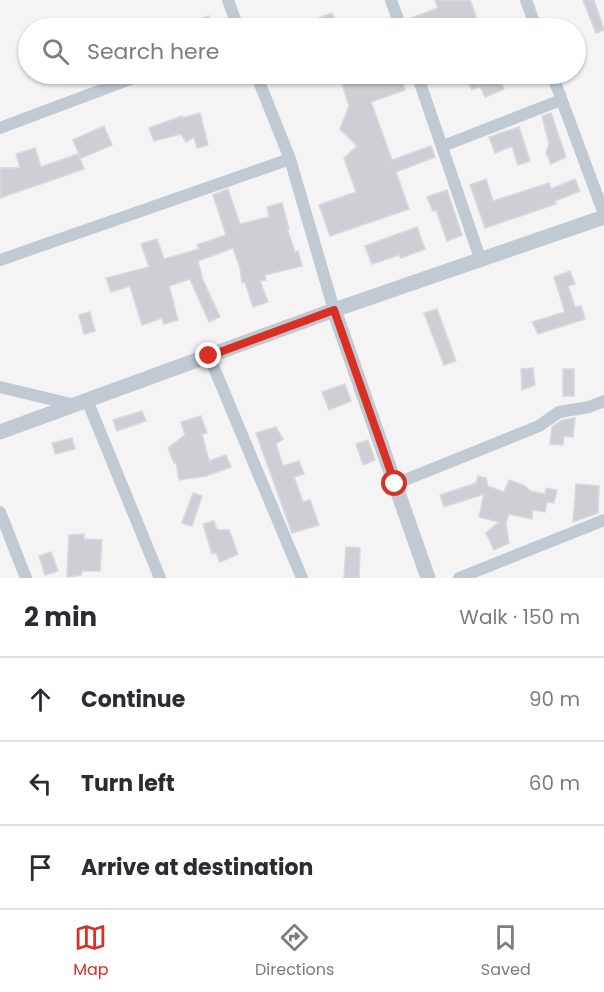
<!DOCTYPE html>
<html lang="en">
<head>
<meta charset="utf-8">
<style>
  body { margin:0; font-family:Poppins,sans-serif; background:#f2f2f3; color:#2b2b33 }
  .stop { position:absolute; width:18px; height:18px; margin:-14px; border:4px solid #d93025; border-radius:50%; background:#fff }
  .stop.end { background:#d93025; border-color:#fff; box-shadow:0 2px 6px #0008 }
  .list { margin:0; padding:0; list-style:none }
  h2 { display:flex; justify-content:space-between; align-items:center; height:78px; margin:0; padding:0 24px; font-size:26px }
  h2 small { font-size:20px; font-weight:400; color:#7c7c81 }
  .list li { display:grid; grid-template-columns:39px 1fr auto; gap:18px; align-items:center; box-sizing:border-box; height:84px; padding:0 24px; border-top:2px solid #e1e1e2 }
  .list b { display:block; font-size:22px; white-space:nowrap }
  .list em { font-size:20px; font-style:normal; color:#7c7c81 }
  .icon { flex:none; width:33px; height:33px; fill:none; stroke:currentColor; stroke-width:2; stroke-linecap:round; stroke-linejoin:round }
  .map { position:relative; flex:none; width:604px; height:578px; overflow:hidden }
  .search { position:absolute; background:#fff; box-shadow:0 2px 4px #0004; left:18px; right:18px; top:18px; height:66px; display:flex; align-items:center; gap:15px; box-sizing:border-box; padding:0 21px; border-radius:33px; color:#7c7c81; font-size:22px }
  .sheet { height:330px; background:#fff }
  nav { display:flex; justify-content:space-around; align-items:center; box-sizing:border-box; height:84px; border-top:2px solid #e1e1e2; background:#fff; font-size:16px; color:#7c7c81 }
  nav a { display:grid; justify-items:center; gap:3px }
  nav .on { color:#d93025 }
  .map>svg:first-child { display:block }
  .building { fill:#cdcfd5; stroke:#d7d9de; stroke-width:1.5 }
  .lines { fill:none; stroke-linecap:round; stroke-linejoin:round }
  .minor { stroke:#c1cad2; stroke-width:12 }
  .tertiary { stroke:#c1cad2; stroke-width:15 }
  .route { stroke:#d93025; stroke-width:8 }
</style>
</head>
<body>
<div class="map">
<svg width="604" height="578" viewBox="0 0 604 578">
  <rect width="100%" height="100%" fill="#f5f3f3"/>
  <!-- building -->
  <path class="building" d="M435,0H470L476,16L475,17L480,28H409L407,20L409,19L438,8Z
    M583,0H594L604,30L596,33Z
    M332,13L338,28H323L319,18Z
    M209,16L213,28H180L179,27Z
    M373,74H400L405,90L371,102L392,160L431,146L435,157L396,172L409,209L330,236L319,205L356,192L344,158L357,146L340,129L349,106L342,84Z
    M465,74H497L504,89L485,97L480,86L472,90Z
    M200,113L208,145L197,148L194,137L186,142L181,134L154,141L149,128L182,116L183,118Z
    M551,113L566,157L551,164L546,153L549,144L542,116Z
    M104,126L112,145L81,158L73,140Z
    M519,127L530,161L518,165L512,146L495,153L489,137Z
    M35,148L41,167L78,154L84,169L0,198V168H20L16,154Z
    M486,179L493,201L549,183L551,189L575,179L580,191L555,201L556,204L485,228L470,185Z
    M228,189L240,224L269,217L267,207L282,203L289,229H287L295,252L298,251L302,266L265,275L266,280L260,281L268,302L253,307L245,282L242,283L240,268L233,248L198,261L202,276H201L220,317L209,322L190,279L169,286L178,320L164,324L162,318L142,325L130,286L111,292L106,278L149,267L141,244L157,239L164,259L199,249L197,245L226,235L213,195Z
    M447,190L462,235L447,241L436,210L433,211L427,197Z
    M417,227L425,249L401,258L399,255L372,264L365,246Z
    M570,271L575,284L568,286L575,307L581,306L585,319L538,334L532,322L565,312L554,277Z
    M437,309L456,361L444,365L424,313Z
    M90,312L95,331L84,334L79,315Z
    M533,368L535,385L522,390L521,369Z
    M563,369H574V396H563Z
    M345,384L351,401L329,410L322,392Z
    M142,411L146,421L117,431L113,420Z
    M201,416L207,433L202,434L209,461L226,455L231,467L206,476L179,480L176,462L174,463L168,448L185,435L181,422Z
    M575,418L573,437L564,436L563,445L550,444L552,427L562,420Z
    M276,427L283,439L276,444L283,466L299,461L304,474L294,477L303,502L310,500L319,525L292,533L256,433Z
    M72,438L75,449L55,454L52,443Z
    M368,440L375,460L363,465L356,444Z
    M478,476L486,478L488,486L504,492L509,480L525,486L530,491L545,494L546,488L557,490L554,503L547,502L545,512L533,510L532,519L509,514L506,523L509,543L494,550L486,533L499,522L479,517L484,494L444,507L440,495L476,483Z
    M576,484L599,486L598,513L573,522Z
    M193,493L202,496L192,526L182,523Z
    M214,521L217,530H229L238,554L220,562L216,553L212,554L203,524Z
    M84,534V539L102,540L100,571H82L81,575L67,577L69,535Z
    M346,547L360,548L359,578H344Z
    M51,552L58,571L45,575L39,556Z"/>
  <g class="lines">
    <!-- minor -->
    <path class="minor" d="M228,0L238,28
      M391,0L401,28
      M526,0L536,28
      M256,74L290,159L334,310
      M417,74L481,261
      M552,74L604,214
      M0,128L144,74
      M443,146L561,100
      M0,260L290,159
      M209,356L302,578
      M0,387L75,405
      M87,400L160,578
      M395,484L539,426L559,412L589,407L604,401
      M0,512L26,578
      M459,578L604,520"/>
    <!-- tertiary -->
    <path class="tertiary" d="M334,310L428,578
      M0,432L334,310L604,217"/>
  </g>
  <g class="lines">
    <!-- route -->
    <path class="route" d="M209,356L334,310L395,484"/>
  </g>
</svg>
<div class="stop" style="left:395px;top:484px"></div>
<div class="stop end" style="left:209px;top:356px"></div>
<div class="search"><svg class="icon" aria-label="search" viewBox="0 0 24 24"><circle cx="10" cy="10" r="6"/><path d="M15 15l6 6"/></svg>Search here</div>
</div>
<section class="sheet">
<h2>2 min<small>Walk · 150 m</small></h2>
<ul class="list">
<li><svg class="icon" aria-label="ahead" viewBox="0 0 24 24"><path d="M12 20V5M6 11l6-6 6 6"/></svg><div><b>Continue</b></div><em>90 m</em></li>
<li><svg class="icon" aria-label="left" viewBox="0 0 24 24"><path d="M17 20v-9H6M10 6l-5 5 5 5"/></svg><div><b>Turn left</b></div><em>60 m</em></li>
<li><svg class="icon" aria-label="arrive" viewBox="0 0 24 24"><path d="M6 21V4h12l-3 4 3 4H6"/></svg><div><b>Arrive at destination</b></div></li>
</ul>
</section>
<nav>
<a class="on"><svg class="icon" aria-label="map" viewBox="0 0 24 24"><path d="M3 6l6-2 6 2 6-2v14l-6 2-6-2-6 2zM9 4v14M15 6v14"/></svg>Map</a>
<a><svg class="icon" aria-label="directions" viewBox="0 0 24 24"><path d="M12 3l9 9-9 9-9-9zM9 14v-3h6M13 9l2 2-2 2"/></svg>Directions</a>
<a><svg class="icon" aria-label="saved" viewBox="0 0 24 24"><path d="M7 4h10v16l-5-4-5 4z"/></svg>Saved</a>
</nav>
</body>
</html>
